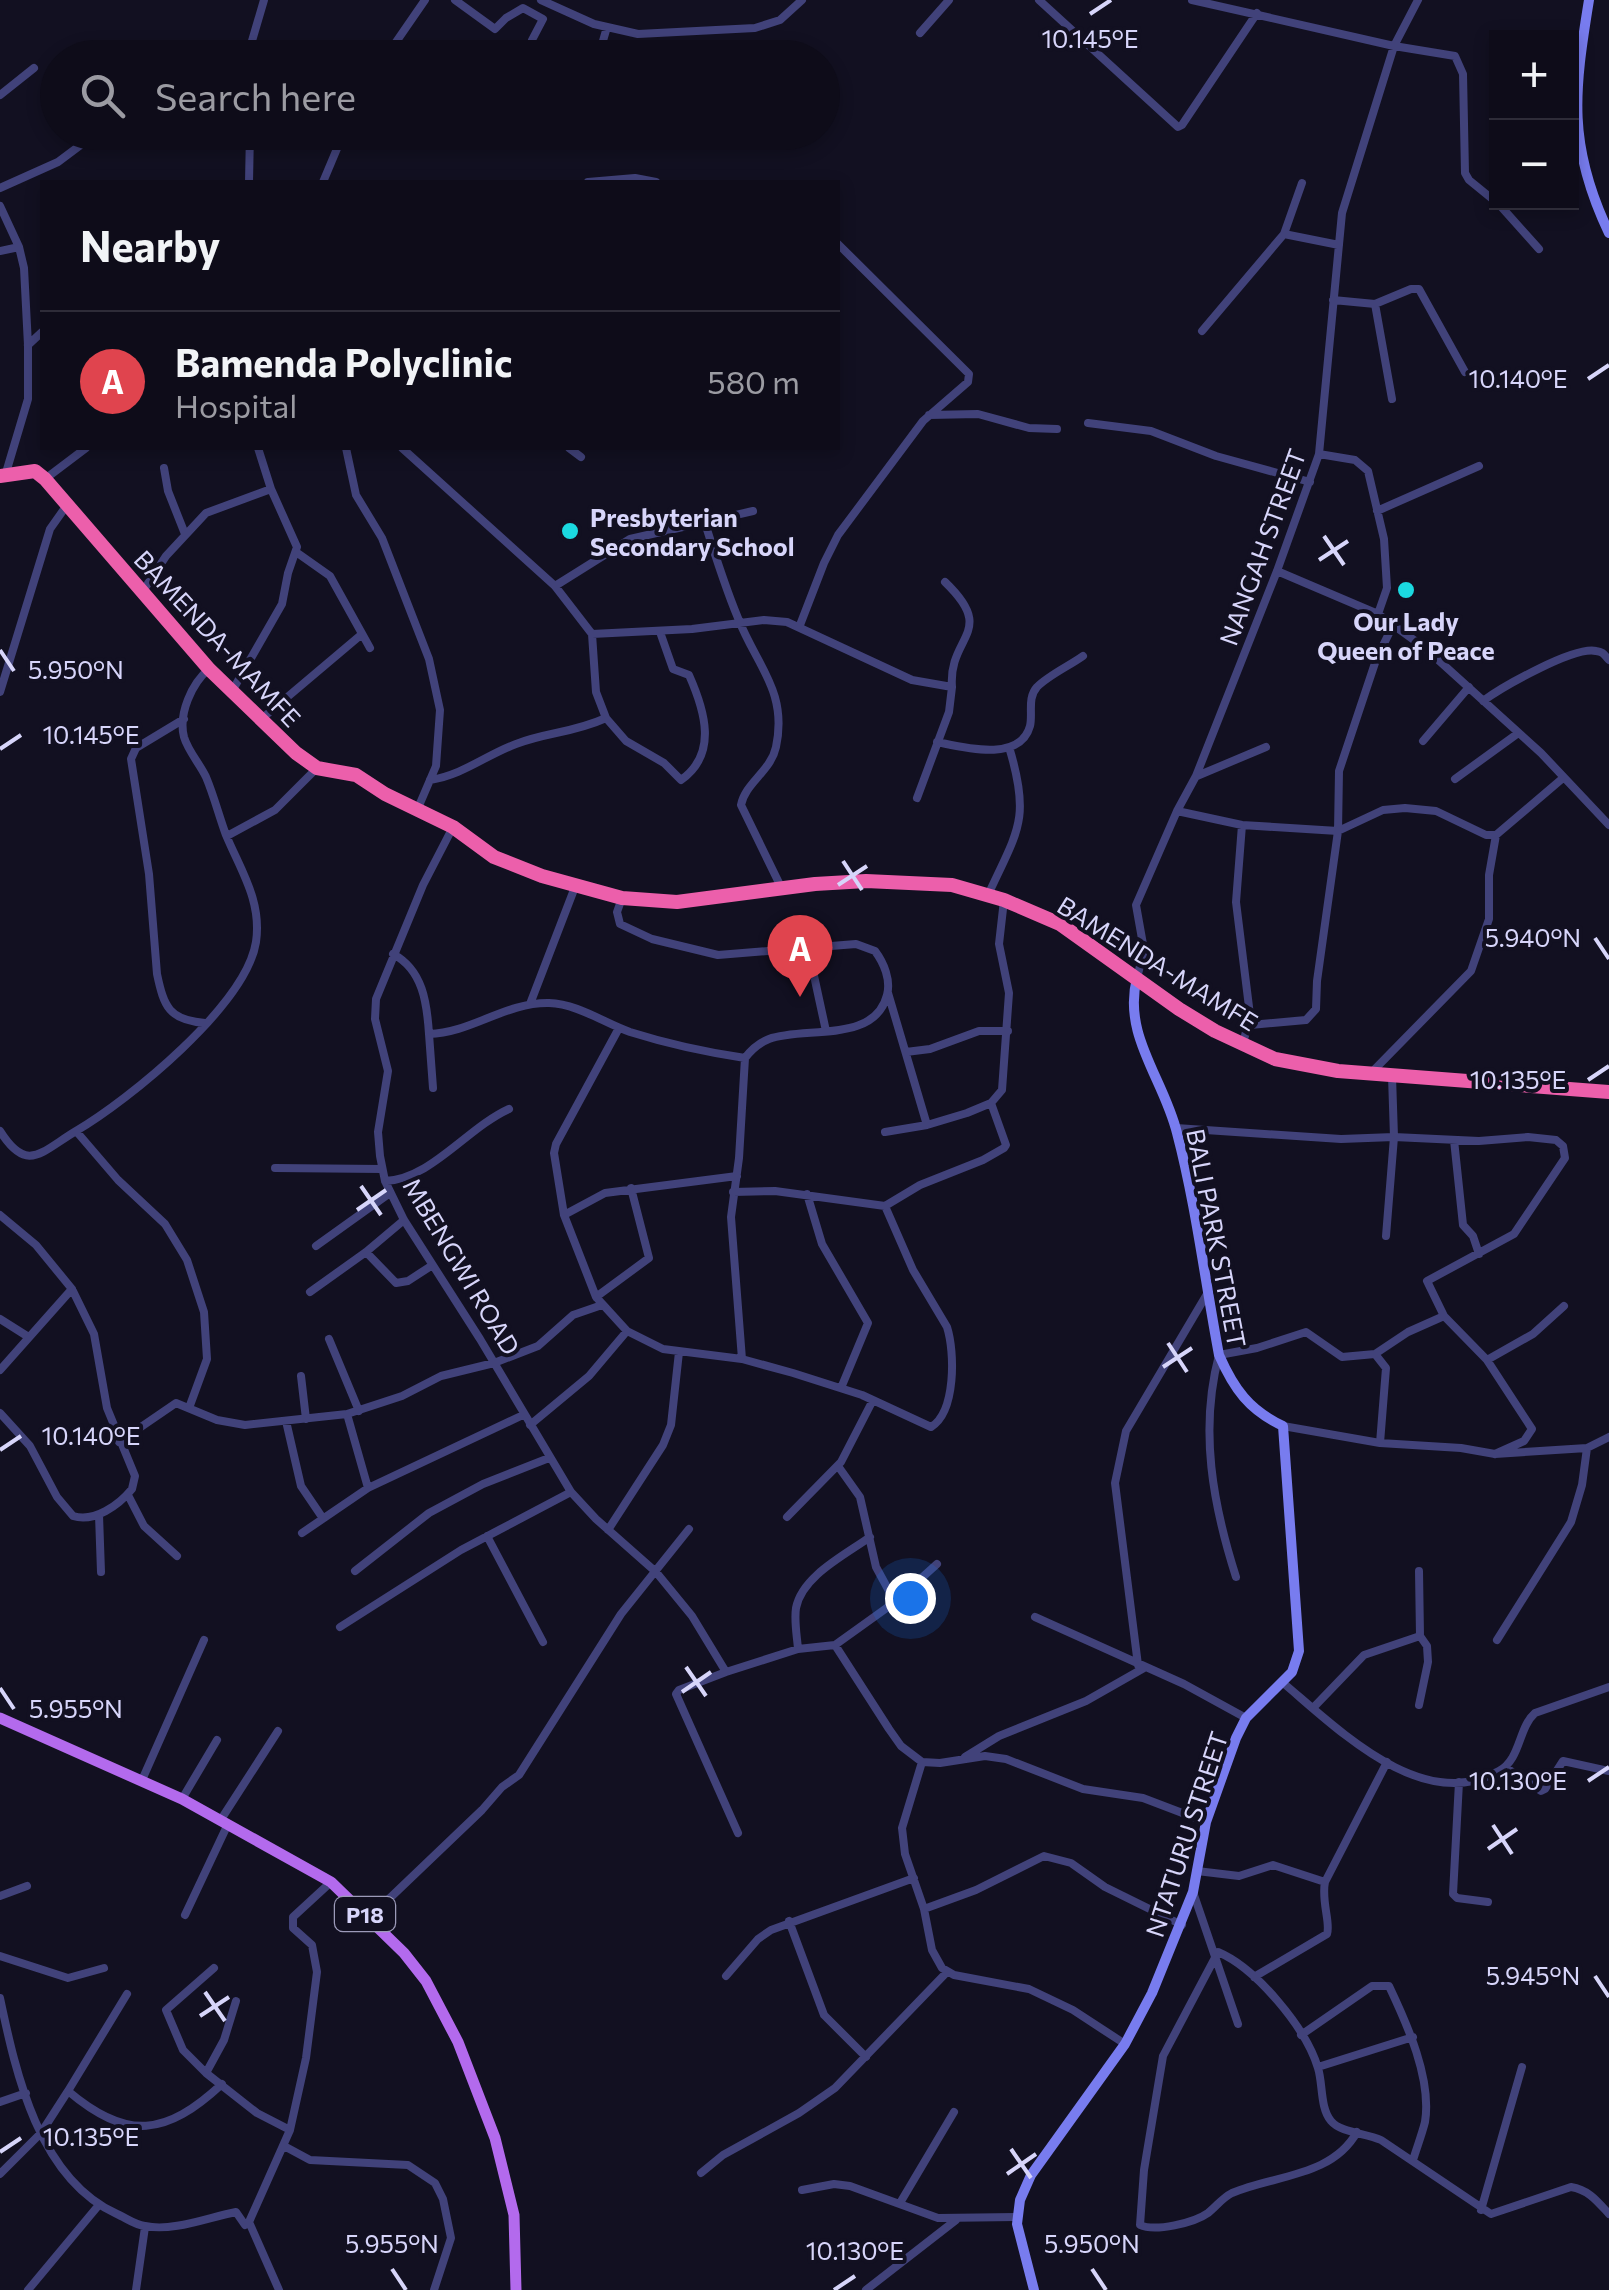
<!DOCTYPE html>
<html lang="en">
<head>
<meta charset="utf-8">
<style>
  body { margin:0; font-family:Commissioner,sans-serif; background:#171522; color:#f1f3f6 }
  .controls { position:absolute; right:30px; top:30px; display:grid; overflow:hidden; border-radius:0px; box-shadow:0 5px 15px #0003 }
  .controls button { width:90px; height:90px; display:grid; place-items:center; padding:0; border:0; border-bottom:2px solid #2e2c38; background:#0e0c19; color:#f1f3f6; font:50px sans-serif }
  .you { position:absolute; left:910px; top:1598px; width:35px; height:35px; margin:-25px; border:8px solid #fff; border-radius:50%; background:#1a73e8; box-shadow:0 0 0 15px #1a73e833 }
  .badge { display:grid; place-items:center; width:65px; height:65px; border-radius:50%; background:#0f766e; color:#fff; font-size:32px; font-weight:700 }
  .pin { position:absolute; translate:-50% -82px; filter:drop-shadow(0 2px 5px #0008) }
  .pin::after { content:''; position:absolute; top:52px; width:35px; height:30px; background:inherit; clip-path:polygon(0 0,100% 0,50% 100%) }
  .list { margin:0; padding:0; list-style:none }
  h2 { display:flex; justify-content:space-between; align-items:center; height:130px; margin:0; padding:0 40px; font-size:42px }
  h2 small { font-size:32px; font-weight:400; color:#9b9ba2 }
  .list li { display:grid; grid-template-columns:65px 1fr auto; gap:30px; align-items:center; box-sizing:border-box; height:140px; padding:0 40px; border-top:2px solid #2e2c38 }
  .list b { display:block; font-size:38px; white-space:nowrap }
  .list p { margin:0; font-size:32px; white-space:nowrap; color:#9b9ba2 }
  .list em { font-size:32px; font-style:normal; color:#9b9ba2 }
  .icon { flex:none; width:55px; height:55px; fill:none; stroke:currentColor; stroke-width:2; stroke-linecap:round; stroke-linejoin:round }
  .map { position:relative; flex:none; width:1609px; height:2290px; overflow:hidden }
  .search { position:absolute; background:#0e0c19; box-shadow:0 5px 15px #0003; left:40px; top:40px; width:800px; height:110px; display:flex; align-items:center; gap:25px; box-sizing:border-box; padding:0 35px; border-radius:55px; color:#9b9ba2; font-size:38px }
  .panel { position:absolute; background:#0e0c19; box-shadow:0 5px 15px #0003; left:40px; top:180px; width:800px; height:270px; border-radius:0px }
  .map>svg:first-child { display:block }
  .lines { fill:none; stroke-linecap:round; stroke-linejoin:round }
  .street { stroke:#41427a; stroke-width:8 }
  .secondary { stroke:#787cef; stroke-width:10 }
  .primary { stroke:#b36aed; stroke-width:11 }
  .highway { stroke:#ec5fab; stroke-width:14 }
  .ticks { fill:none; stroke:#d7d5fa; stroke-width:4 }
  .poi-dot { fill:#1bd9e0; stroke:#121021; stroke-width:4 }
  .labels { text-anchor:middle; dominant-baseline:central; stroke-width:8; stroke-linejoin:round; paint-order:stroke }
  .shield { fill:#121021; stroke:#9c9ab9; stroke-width:2.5 }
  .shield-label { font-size:22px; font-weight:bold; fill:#d7d5fa }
  .poi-label { font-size:25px; font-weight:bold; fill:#d7d5fa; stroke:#121021; text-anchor:start }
  .street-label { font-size:25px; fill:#d7d5fa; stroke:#121021 }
  .ticks-label { font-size:25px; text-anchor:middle; fill:#d7d5fa; stroke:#121021; stroke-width:8; stroke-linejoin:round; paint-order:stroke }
</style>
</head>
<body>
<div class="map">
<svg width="1609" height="2290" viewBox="0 0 1609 2290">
  <rect width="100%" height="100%" fill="#121021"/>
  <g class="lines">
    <!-- street -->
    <path class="street" d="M455,0L495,29L506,18L523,8L543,19L532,40
      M541,0L594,24L638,34L755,28L780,20L802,0
      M1039,0L1178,127L1182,125L1257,13
      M1192,0L1394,46L1455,56L1463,74L1465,173L1469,180L1496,202
      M920,33L949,0
      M247,58L264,0
      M385,58L425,0
      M598,58L607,27
      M0,95L34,68
      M249,182L250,132
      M323,182L344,132
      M588,182L635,178L656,182
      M0,188L58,162L98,132
      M1497,202L1539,249
      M0,206L19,247L24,268L28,345V399L5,476
      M1284,234L1339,245
      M0,251L19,247
      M1333,300L1375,304L1411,289H1419L1465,372
      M1375,304L1392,399
      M1202,331L1284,234L1302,183
      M28,345L42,332
      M929,415L978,414L1029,428L1057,429
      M1088,423L1151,431L1216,456L1310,482
      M346,448L356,495L382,538L429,659L440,710L436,766L418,808
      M402,448L555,586L592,634L692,629L764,620L787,622L912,680L952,687C948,635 998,633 945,582
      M569,448L581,457
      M1319,454L1355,460L1368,471L1384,539L1387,588L1378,614
      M164,468L168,491L185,534
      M45,479L86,448
      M1377,511L1479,466
      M705,523C715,555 725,587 738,618C756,665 788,691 776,747C771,771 745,783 741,805L781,887
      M296,552L330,576L370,648
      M1277,571L1378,614L1425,648L1541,753L1609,825
      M555,586L630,539L753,511
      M143,591L166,556L206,513L271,489
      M800,625L824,563L838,535L923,421L968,382L969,374L838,244
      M592,634L596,692L606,718L626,741L664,763L681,780C718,754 705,711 689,675L673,669L660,632
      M0,692L50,529L67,505
      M231,693L282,604L288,573L297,547L271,489L258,448
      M1483,701C1502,687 1574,646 1596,651C1604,652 1604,655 1609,660
      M184,719L136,748L131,759L149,874L157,974C164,1007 169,1020 205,1023
      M259,721L362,634
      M1423,741L1469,687
      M937,742C962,747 1020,763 1030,726C1033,714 1027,698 1037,687C1049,675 1069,666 1083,656
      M1197,776L1266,747
      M1455,779L1517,734
      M430,780C463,775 486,755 516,744C547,732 573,733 606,718
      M917,798L949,712L952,687
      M1177,811L1242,825L1338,831L1383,810L1405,808L1436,811L1486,835H1496
      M1242,825L1236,902L1250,1015L1243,1044
      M453,827L423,885L376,999L375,1019L388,1071L378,1132L380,1156L385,1181L404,1220L480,1339L571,1492L596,1519L656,1572L692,1616L726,1672L798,1649L835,1645L889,1729L901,1746L922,1762L940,1763L985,1756L1006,1759L1083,1789L1143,1798L1206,1822
      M227,836L275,810L317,768
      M988,895C1018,830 1031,819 1009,747
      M622,898L617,912L620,924L652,939L718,955L856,944L875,951C884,963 891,980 887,995C875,1044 804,1026 769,1039C759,1043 751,1050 745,1058L739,1158L731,1217L742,1359
      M808,948L826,1031
      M393,954C423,970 427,1003 429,1034C471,1033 506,1002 549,1003C578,1004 604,1023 630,1032C668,1044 705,1052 745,1058
      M1137,978L1144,950L1136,905L1177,811L1196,776L1277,571L1319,454L1342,213L1394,46L1418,0
      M888,993L927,1125
      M530,1004L575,887
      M1250,1025L1306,1020L1316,1009L1317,981L1338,831L1339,771L1376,660L1394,623
      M429,1034L433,1088
      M906,1052L930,1049L979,1031H1008
      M1371,1073L1471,971L1489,919V875L1496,835L1563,778
      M1176,1128L1341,1139L1394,1137L1479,1141L1528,1137L1556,1140L1563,1146L1565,1158L1514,1234L1427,1281L1444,1316L1487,1360L1532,1429L1524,1441L1495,1454
      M0,1131C27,1174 41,1152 76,1131L118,1180L165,1224L187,1260L204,1312L207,1359L189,1408
      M76,1131C129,1100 246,1005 256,942C262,901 241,871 226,835C219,816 214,796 206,777C200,764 188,751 184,737C178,714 192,683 209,669
      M885,1132L927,1125L967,1113L991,1103L1002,1090L1009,993L999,944L1004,900
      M1454,1140L1463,1225L1473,1236L1479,1254
      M275,1168L382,1169
      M385,1181C430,1180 467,1128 509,1109
      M631,1188L649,1258L596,1297L627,1331L663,1349L742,1359L793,1373L862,1395L931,1427C956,1412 955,1352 947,1327L913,1270L885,1206
      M733,1192L775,1191L885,1206L920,1185L983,1160L1004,1148L1006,1145L991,1103
      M807,1194L822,1244L868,1323L841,1388
      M0,1215L36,1245L72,1289
      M564,1215L605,1193L737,1176
      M1386,1236L1394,1137L1392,1076
      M316,1246L390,1193
      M366,1252L396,1283L408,1281L431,1266
      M310,1292L366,1252L404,1220
      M596,1297L564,1215L554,1153L556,1144L619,1028
      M0,1319L27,1336
      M329,1339L359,1411
      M1375,1354L1408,1332L1444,1316
      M1487,1360L1533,1334L1564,1306
      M0,1370L72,1289L94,1334L107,1408L135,1476L132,1489C119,1505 94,1523 73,1516L57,1497L30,1446L0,1413
      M301,1376L306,1419
      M347,1414L368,1488
      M286,1421L301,1486L322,1517
      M530,1425L589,1376L627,1331
      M1283,1426L1380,1443L1461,1448L1495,1454L1587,1448L1609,1437
      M119,1442L176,1403L217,1420L245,1425L347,1414L402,1396L441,1376L494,1363L538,1346L573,1315L602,1305
      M838,1466L860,1497L876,1567L895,1602
      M128,1495L144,1526L177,1556
      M99,1515L101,1572
      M787,1517L841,1462L873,1400
      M608,1530L663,1445L671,1425L679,1352
      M302,1533L368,1488L523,1415
      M487,1536L543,1642
      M355,1571L429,1513L483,1484L549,1458
      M1419,1571L1420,1636L1427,1646L1428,1662L1419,1705
      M1236,1577C1213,1505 1199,1430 1219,1355L1257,1348L1306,1332L1342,1357L1375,1354L1386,1368L1380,1443
      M1035,1617L1184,1684L1246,1718
      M340,1627L461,1550L571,1492
      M1497,1640L1571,1522L1582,1485L1587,1448
      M835,1645L895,1602L937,1564
      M798,1649C797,1636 794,1621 796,1608C802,1576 845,1555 870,1537
      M1138,1665L1115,1483L1126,1431L1207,1294
      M726,1672L679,1690L676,1694L738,1833
      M1282,1682C1337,1728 1422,1815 1499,1771C1521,1759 1518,1728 1535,1713L1609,1687
      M1313,1708L1364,1655L1420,1636
      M965,1757L999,1736L1086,1701L1144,1668
      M922,1762L902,1828L905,1854L924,1909L932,1950L942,1968L954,1975L1029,1989L1073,2010L1125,2044
      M1505,1767L1541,1791L1545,1789L1563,1761L1609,1771
      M142,1780L204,1640
      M1459,1782L1453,1894L1457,1898L1488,1902
      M182,1799L217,1740
      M220,1821L278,1731
      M1197,1871L1239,1876L1273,1865L1325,1882
      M1193,1892L1238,2024
      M0,1896L27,1886
      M924,1909L976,1890L1044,1856L1071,1863L1105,1887L1182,1925
      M185,1915L227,1826
      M369,1918L482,1810L502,1787L519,1775L621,1614L689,1529
      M789,1921L824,2015L866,2057
      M0,1956L68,1978L104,1968
      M726,1976L758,1939L771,1930L914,1878
      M1254,1977L1327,1934C1331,1924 1321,1901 1325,1882L1387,1762
      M0,1998C16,2074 39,2179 117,2214C126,2218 135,2225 145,2226C173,2232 209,2217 236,2212L245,2225L249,2222L279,2290
      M236,2001L224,2040L206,2073L257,2113L290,2130
      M1301,2035L1372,1986H1389C1407,2024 1432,2079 1425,2122C1422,2134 1417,2147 1413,2160
      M1318,2067L1413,2037
      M206,2073L183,2050L166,2010L214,1968
      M68,2091L127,1994
      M0,2102L26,2093
      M1357,2132C1332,2177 1274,2175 1232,2193C1222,2198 1217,2206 1208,2213C1194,2223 1155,2232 1140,2225L1144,2170L1163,2056L1218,1952C1256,1968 1306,2028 1318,2068C1323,2084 1320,2108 1331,2121C1341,2133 1366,2133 1381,2140L1491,2214L1571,2187C1589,2190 1597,2201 1609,2214
      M284,2146L310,2160L408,2165L435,2183L443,2199L451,2238L434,2290
      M701,2173L723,2155L799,2113L835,2088L947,1972
      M0,2174L41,2133L68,2091C127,2141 166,2136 222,2084
      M802,2190L834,2184L850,2186L938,2218L1016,2217
      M900,2203L954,2112
      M1481,2210L1522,2067
      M249,2222L290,2130L306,2058L317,1972L312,1945L293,1928V1917L331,1882
      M28,2290L98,2206
      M136,2290L145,2227
      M866,2290L956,2220"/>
    <!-- secondary -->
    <path class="secondary" d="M1589,0C1574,92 1567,145 1609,233
      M1034,2290L1017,2224L1020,2200L1031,2175L1125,2044L1152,1993L1193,1892L1206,1822L1236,1738L1246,1718L1292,1672L1299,1651L1283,1426C1249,1410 1234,1389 1219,1355C1205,1281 1196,1205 1177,1133C1164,1079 1122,1035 1137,978"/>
    <!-- primary -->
    <path class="primary" d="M0,1718L182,1799L331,1882L404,1953L426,1981L458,2042L495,2138L514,2215L516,2290"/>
    <!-- highway -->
    <path class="highway" d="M0,476L35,471L45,479L209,669L296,753L317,768L356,775L385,794L453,827L494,857L542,876L622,898L677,902L815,884L866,881L952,885L1004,900L1060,924L1179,1009L1215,1031L1275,1059L1338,1071L1609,1092"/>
  </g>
  <!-- ticks -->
  <path class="ticks" d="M1090,14L1111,0M1588,379L1609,365M1324,536L1344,565M1319,560L1348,541M0,650L14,671M0,749L21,735M843,861L862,890M838,885L867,866M1595,938L1609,959M1588,1080L1609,1066M361,1186L381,1215M357,1210L386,1190M1168,1343L1187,1372M1163,1367L1192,1348M0,1450L21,1436M686,1667L706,1696M0,1688L14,1709M682,1692L711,1672M1588,1781L1609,1767M1493,1825L1512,1854M1488,1849L1517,1829M1595,1976L1609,1997M205,1992L225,2021M200,2016L229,1997M1011,2149L1031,2178M0,2152L21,2138M1007,2174L1036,2154M392,2269L406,2290M1092,2269L1106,2290M834,2290L855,2276"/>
  <!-- markers -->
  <g class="poi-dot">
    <circle cx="570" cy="531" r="10"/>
    <circle cx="1406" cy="590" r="10"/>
  </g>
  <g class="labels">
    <!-- shield labels -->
    <rect class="shield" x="335" y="1897" width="60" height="34" rx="8"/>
    <g class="shield-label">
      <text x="365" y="1914">P18</text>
    </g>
    <!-- poi labels -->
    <g class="poi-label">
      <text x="590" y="517">Presbyterian<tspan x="590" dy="29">Secondary School</tspan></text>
      <text x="1406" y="621" text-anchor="middle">Our Lady<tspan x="1406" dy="29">Queen of Peace</tspan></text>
    </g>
    <!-- street labels -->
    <g class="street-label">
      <text transform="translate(1262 547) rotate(-70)">NANGAH STREET</text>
      <text transform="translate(218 638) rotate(47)">BAMENDA-MAMFE</text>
      <text transform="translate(1158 963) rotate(32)">BAMENDA-MAMFE</text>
      <text transform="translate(1217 1238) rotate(79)">BALI PARK STREET</text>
      <text transform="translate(462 1266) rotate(59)">MBENGWI ROAD</text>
      <text transform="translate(1186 1834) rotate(-72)">NTATURU STREET</text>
    </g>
  </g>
  <g class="ticks-label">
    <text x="1090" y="48">10.145°E</text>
    <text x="1518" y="388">10.140°E</text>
    <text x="76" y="679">5.950°N</text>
    <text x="91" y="744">10.145°E</text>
    <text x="1533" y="947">5.940°N</text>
    <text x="1518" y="1089">10.135°E</text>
    <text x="91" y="1445">10.140°E</text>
    <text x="76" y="1718">5.955°N</text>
    <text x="1518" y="1790">10.130°E</text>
    <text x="1533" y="1985">5.945°N</text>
    <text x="91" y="2146">10.135°E</text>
    <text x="392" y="2253">5.955°N</text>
    <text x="1092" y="2253">5.950°N</text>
    <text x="855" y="2260">10.130°E</text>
  </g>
</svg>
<div class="controls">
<button>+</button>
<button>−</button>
</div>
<div class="you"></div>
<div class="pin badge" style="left:800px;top:997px;background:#e0444e">A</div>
<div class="search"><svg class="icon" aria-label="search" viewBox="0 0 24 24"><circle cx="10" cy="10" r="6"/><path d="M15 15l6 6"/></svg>Search here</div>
<section class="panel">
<h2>Nearby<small></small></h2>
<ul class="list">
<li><span class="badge" style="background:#e0444e">A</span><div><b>Bamenda Polyclinic</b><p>Hospital</p></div><em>580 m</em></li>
</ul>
</section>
</div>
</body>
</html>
